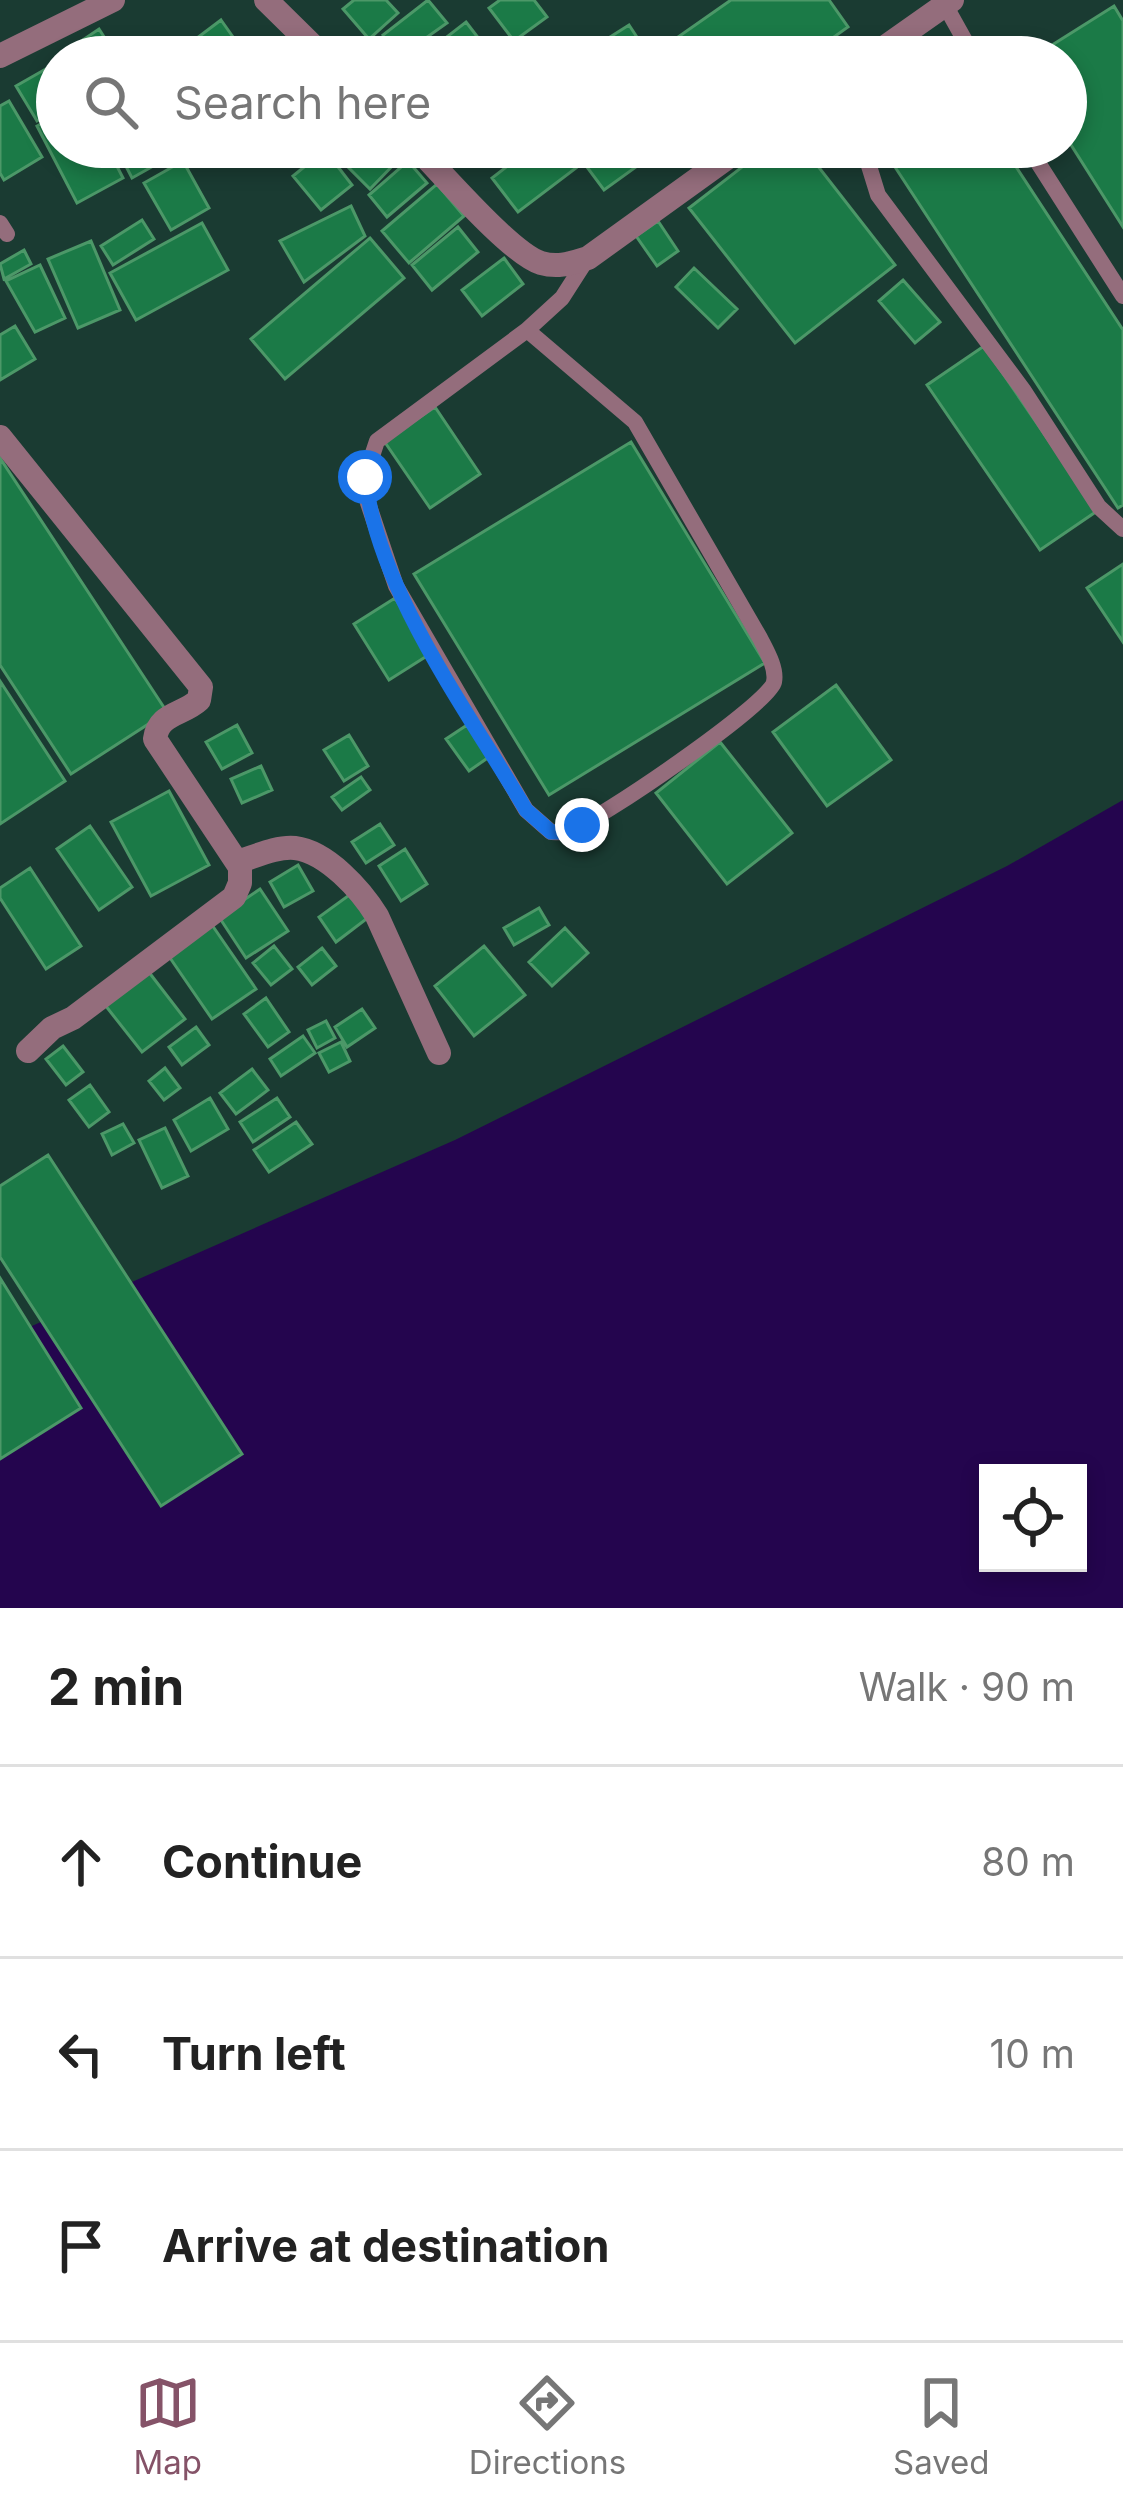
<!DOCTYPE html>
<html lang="en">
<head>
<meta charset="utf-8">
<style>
  body { margin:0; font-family:Inter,sans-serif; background:#f6f6f6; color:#222 }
  .controls { position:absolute; right:36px; bottom:36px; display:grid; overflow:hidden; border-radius:0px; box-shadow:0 6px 18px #0003 }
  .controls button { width:108px; height:108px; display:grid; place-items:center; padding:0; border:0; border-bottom:3px solid #e0e0e0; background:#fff; color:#222; font:60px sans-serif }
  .stop { position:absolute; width:36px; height:36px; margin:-27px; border:9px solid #1a73e8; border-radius:50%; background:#fff }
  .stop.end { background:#1a73e8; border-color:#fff; box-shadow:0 3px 12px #0008 }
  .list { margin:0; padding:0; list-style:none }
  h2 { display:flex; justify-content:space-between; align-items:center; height:156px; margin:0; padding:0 48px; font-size:51px }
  h2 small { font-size:39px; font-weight:400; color:#767676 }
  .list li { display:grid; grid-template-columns:78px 1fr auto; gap:36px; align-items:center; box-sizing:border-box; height:192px; padding:0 48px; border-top:3px solid #e0e0e0 }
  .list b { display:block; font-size:45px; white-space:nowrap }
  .list em { font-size:39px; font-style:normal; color:#767676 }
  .icon { flex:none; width:66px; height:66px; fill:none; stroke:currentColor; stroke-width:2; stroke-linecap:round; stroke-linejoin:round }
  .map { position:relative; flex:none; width:1123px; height:1608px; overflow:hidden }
  .search { position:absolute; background:#fff; box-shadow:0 6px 18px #0003; left:36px; right:36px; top:36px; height:132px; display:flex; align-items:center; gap:30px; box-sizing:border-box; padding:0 42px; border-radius:66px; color:#767676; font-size:45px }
  .sheet { height:732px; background:#fff }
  nav { display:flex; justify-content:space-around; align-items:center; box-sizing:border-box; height:168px; border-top:3px solid #e0e0e0; background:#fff; font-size:33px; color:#767676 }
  nav a { display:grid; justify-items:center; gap:6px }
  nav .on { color:#855368 }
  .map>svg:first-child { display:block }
  .water { fill:#24054e; fill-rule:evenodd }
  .building { fill:#1b7a47; stroke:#4c9868; stroke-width:3 }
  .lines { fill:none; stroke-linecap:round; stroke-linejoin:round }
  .lane { stroke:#946d7c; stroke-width:16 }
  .street { stroke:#946d7c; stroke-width:24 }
  .route { stroke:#1a73e8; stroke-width:15 }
</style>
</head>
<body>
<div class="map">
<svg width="1123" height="1608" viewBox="0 0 1123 1608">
  <rect width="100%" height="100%" fill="#1a3b32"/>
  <!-- water -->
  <path class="water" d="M1123,800V1608H0V1340L455,1140L1007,866ZM988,1473H1078V1563H988Z"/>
  <!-- building -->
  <path class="building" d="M354,0H386L398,13L369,39L343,9Z
    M428,0L447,23L399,57L383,35Z
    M500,0H534L547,17L514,41L489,8Z
    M731,0H829L848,27L806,57H678L668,44Z
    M1114,6L1123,21V227L1066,137V57H1033Z
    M221,20L240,47L226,57H205L193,41Z
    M466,22L493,57H421Z
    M629,25L648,54L592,57L588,51Z
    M99,29L117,57H77L71,48Z
    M51,66L57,78V109L37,121L16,86Z
    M9,101L42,157L4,180L0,173V106Z
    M57,115V147H107L123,178L77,203L37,126Z
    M116,147H169L173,155L132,178Z
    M328,147H392L401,157L370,189Z
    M532,147H560L576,168L518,212L492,178Z
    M572,147H638L647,159L604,190Z
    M768,147H803L895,265L795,343L689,208Z
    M926,147H1003L1123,330V505L1118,508L895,167Z
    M325,150L352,185L321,210L293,176Z
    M183,161L209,208L171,230L144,183Z
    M408,161L427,183L387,217L369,195Z
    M437,184L464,216L409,263L382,231Z
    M351,206L365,236L304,282L280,241Z
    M142,220L154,239L113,265L101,246Z
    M658,221L678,251L657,266L636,236Z
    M202,223L228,270L136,320L110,273Z
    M458,227L478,252L432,290L412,265Z
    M370,238L404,278L285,379L251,339Z
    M91,241L120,310L78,328L48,259Z
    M24,250L31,264L4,279L0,264Z
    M504,258L523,284L482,316L462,290Z
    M40,265L65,318L35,332L6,281Z
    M694,268L737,309L718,328L676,287Z
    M903,280L940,322L915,343L879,301Z
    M15,326L35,359L0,380V335Z
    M984,346L1097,511L1040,550L927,385Z
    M435,407L480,474L430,508L384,441Z
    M631,442L765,663L549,795L414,574Z
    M0,458L167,712L71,774L0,665Z
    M1123,564V642L1087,588Z
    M395,598L430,654L389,680L354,624Z
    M0,681L65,781L0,824Z
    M836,685L891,760L827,806L773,732Z
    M237,725L252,753L222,769L206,742Z
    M467,725L489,757L469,771L446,739Z
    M349,735L368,766L344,781L324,750Z
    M720,742L792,833L727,884L656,793Z
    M261,766L272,790L242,803L231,779Z
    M361,777L370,790L342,810L332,797Z
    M169,791L209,865L151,896L111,822Z
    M380,824L394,845L366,863L352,842Z
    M90,826L132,887L99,910L57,849Z
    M405,849L427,884L401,901L379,866Z
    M298,865L313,891L284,907L270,882Z
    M30,868L81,946L46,969L0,898V888Z
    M260,889L288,931L246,958L219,917Z
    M352,893L369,917L336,942L319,917Z
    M539,908L549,925L514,945L504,928Z
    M212,925L256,989L212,1019L168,955Z
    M565,928L588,953L552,986L529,962Z
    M274,946L292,969L271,985L253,963Z
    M484,946L525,995L474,1036L435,986Z
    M322,948L336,966L312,985L298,967Z
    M148,971L185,1019L142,1052L105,1005Z
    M266,998L289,1032L268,1047L244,1014Z
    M362,1009L375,1028L347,1047L335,1027Z
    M326,1021L335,1038L317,1048L308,1030Z
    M196,1027L209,1045L182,1065L169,1047Z
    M303,1036L315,1053L281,1076L270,1059Z
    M341,1042L350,1061L329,1072L319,1053Z
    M63,1046L83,1072L66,1085L46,1059Z
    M165,1068L180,1088L164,1100L149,1081Z
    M252,1069L268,1090L236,1114L220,1093Z
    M90,1085L109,1112L89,1127L69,1100Z
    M210,1098L228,1129L191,1151L174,1120Z
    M277,1098L290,1117L253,1142L240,1122Z
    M296,1122L312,1144L269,1172L254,1150Z
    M123,1124L134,1143L112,1155L102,1134Z
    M165,1128L188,1176L162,1188L139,1140Z
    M48,1155L242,1454L161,1506L0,1257V1186Z
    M0,1278L81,1408L0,1459Z"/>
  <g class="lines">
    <!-- lane -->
    <path class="lane" d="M945,5L974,57
      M884,147L869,166L878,195L1024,391L1099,507L1123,529
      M1028,147L1123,296
      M0,223L7,234
      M527,330L635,422L760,638C766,650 777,668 774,682C771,703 595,823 569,831C563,833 558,832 551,832L526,810L396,586L368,503L365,477L377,441L527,330L562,298L587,259"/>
    <!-- street -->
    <path class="street" d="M266,0L324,57
      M0,56L113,0
      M871,57L952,0
      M416,147C442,173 511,254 541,263C559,268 571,263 588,258L742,147
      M0,437L201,687L199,700C183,715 158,713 155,739L240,867V883L234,897L73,1018L52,1028L28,1051
      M237,862C254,857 277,846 295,848C327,852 361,890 377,916L439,1053"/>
  </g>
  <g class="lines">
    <!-- route -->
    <path class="route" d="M365,477C378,592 468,711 526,810L551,832H566L582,825"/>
  </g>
</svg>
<div class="controls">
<button><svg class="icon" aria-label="locate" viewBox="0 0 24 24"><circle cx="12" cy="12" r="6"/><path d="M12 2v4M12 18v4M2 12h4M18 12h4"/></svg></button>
</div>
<div class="stop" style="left:365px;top:477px"></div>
<div class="stop end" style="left:582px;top:825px"></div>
<div class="search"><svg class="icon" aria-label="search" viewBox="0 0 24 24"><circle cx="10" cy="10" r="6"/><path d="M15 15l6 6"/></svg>Search here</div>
</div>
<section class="sheet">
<h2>2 min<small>Walk · 90 m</small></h2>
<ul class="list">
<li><svg class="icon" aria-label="ahead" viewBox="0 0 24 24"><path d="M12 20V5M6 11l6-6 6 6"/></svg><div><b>Continue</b></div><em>80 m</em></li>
<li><svg class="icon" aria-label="left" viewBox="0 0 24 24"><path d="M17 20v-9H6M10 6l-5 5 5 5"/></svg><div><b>Turn left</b></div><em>10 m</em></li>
<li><svg class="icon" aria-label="arrive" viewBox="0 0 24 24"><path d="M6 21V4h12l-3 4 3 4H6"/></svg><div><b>Arrive at destination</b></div></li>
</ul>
</section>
<nav>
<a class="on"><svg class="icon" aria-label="map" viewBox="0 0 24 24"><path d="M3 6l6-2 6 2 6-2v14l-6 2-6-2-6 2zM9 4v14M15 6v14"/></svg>Map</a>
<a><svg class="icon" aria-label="directions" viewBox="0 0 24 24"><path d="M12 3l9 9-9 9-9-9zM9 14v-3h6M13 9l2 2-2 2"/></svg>Directions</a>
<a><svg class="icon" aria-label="saved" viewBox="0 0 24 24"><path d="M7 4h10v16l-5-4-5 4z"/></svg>Saved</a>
</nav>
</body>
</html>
